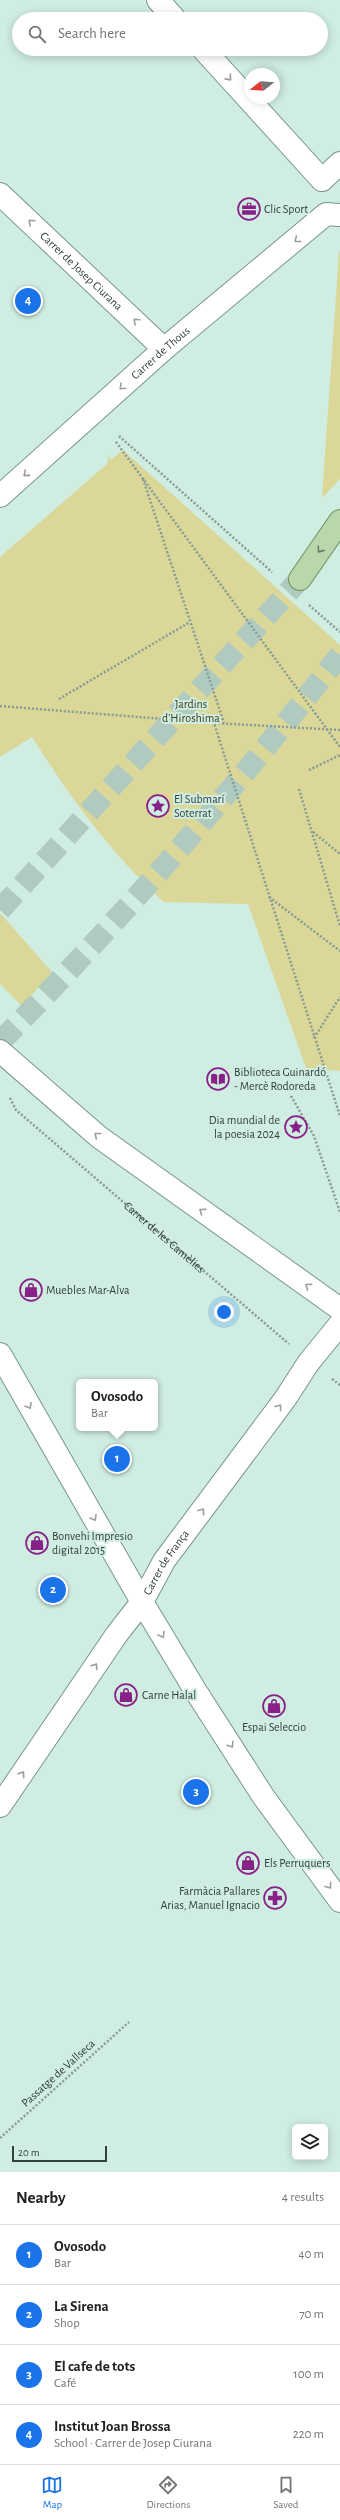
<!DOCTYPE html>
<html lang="en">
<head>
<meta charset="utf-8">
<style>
  body { margin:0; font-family:"Alegreya Sans",sans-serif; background:#f6f6f6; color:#202124 }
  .controls { position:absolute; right:12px; bottom:12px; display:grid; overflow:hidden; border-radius:6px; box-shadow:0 2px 10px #0003 }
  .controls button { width:36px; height:36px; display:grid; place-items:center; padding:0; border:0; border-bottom:1px solid #e0e0e0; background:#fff; color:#202124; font:20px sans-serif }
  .compass { position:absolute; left:244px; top:68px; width:36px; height:36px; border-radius:50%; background:#fff; box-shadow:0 2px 10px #0003; rotate:253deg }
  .scale { position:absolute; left:12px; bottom:10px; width:95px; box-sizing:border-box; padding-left:4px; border:2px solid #333f3a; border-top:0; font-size:11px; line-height:14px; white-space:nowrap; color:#333f3a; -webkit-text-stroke:3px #cfede1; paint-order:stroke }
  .you { position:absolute; left:224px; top:1312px; width:14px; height:14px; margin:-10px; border:3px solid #fff; border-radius:50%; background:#1a73e8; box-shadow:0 0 0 6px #1a73e833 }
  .badge { display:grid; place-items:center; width:26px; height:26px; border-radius:50%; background:#1a73e8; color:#fff; font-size:13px; font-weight:700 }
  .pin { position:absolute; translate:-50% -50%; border:2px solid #fff; box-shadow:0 1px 4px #0006 }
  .popup { position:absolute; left:76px; top:1379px; width:82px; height:52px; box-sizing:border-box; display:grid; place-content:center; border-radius:6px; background:#fff; filter:drop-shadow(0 1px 3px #0005); font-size:13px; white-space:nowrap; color:#757577 }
  .popup b { font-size:15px; color:#202124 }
  .popup::after { content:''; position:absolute; left:50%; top:100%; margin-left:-8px; border:8px solid transparent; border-top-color:#fff }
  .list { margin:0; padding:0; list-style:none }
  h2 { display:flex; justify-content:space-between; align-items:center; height:52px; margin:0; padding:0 16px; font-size:17px }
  h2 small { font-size:13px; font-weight:400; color:#757577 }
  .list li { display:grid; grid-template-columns:26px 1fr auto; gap:12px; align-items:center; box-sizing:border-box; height:60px; padding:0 16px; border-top:1px solid #e0e0e0 }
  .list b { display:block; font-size:15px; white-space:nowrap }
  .list p { margin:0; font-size:13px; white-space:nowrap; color:#757577 }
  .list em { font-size:13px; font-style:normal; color:#757577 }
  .icon { flex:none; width:22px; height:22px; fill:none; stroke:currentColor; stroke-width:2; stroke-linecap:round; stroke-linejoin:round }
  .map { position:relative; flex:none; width:340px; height:2172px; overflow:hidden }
  .search { position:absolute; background:#fff; box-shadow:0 2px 10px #0003; left:12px; right:12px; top:12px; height:44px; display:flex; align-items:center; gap:10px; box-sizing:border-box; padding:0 14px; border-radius:22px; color:#757577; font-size:15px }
  .sheet { height:292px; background:#fff }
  nav { display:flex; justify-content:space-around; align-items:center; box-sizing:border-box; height:56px; border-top:1px solid #e0e0e0; background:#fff; font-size:11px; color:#757577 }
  nav a { display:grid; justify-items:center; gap:2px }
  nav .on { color:#1a73e8 }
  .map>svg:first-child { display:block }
  .green { fill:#dbd799 }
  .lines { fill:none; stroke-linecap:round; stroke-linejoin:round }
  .primary-tunnel { stroke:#b0cac0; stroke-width:22; stroke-dasharray:22 11; stroke-linecap:butt }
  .minor-casing { stroke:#79968a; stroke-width:24 }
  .tertiary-casing { stroke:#79968a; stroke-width:24 }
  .primary-casing { stroke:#6c915f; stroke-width:24 }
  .path { stroke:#869c93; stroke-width:2.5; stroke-dasharray:2 2; stroke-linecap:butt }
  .minor { stroke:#fff; stroke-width:22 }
  .tertiary { stroke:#fff; stroke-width:22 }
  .primary { stroke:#b9d7ab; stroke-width:22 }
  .path-bridge { stroke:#869c93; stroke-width:2.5; stroke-dasharray:2 2; stroke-linecap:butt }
  .oneway { stroke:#999f9c }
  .oneway2 { stroke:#697c67 }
  .labels { text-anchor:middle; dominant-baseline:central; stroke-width:4; stroke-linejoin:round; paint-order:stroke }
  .poi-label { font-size:12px; fill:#333f3a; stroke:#cfede1; text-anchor:start }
  .street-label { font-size:12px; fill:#333f3a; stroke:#cfede1 }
  .park-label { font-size:12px; fill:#3f3c1b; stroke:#cfede1 }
</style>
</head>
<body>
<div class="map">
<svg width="340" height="2172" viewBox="0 0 340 2172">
  <rect width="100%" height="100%" fill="#cfede1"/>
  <!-- green -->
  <path class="green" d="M340,250V479L322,498L339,252Z
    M123,450L340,645V1071L306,1068L248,904L164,902C111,854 70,797 32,737L0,757V557L107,464L109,455L111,460Z
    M0,913L52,972L22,1006L0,984Z"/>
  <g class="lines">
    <!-- primary-tunnel -->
    <path class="primary-tunnel" d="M0,910L300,579
      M0,1042C121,919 234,790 340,655"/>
    <!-- minor casing -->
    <g class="minor-casing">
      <g id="minor">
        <path d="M158,0L175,19"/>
        <path d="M203,49L322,180"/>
        <path d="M322,180L340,163"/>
        <path id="s2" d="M0,194L164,349"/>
        <path id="s3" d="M0,496L164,349L326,214L340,215"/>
        <path id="s4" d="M0,1806L117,1634L142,1602L164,1561L285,1399L309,1362L340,1324"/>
      </g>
    </g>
    <!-- tertiary casing -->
    <g class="tertiary-casing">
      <path id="tertiary" d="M0,1051L99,1137L340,1309
        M0,1354L142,1602L195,1690L263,1796L340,1901"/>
    </g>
    <!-- primary casing -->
    <g class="primary-casing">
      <path id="primary" d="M300,579L340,521"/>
    </g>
    <!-- path -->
    <g class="path">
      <path d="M119,436L272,572"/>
      <path d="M116,442L340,747"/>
      <path d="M143,479L224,723"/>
      <path d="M309,605L340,632"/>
      <path d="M59,699L190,622"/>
      <path d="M340,730L214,723L340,1116"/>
      <path d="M309,770L340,755"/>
      <path d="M299,789L340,926"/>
      <path d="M313,832L340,854"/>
      <path d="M269,897L340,951"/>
      <path d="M314,1038L340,997"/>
      <path d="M291,1096L314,1136L340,1212"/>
      <path id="s1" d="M10,1098L16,1110L289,1344"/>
      <path d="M332,1379L340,1385"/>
      <path d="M0,2138L129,2022"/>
    </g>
    <!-- minor -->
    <use href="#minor" class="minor"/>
    <!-- tertiary -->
    <use href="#tertiary" class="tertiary"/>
    <!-- primary -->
    <use href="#primary" class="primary"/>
    <!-- path-bridge -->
    <path class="path-bridge" d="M0,706L214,723"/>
  </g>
  <!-- one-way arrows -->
  <defs><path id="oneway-chevron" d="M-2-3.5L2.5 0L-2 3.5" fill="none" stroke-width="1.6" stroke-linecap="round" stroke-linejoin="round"/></defs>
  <g class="oneway">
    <use href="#oneway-chevron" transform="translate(229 78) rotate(48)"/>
    <use href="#oneway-chevron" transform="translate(31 222) rotate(-137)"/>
    <use href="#oneway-chevron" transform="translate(297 240) rotate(141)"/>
    <use href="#oneway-chevron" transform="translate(136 321) rotate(-137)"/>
    <use href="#oneway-chevron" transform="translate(122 387) rotate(137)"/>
    <use href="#oneway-chevron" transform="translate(26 474) rotate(139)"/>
    <use href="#oneway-chevron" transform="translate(97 1135) rotate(-141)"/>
    <use href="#oneway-chevron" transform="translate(202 1211) rotate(-144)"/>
    <use href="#oneway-chevron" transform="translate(308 1286) rotate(-144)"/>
    <use href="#oneway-chevron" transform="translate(29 1406) rotate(60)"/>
    <use href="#oneway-chevron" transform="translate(279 1407) rotate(-53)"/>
    <use href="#oneway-chevron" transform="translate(202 1511) rotate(-53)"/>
    <use href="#oneway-chevron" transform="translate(94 1518) rotate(60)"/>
    <use href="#oneway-chevron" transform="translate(162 1635) rotate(59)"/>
    <use href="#oneway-chevron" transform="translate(95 1666) rotate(-56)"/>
    <use href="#oneway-chevron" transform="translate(231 1745) rotate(57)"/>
    <use href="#oneway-chevron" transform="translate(22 1774) rotate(-56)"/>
    <use href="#oneway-chevron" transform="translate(329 1886) rotate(54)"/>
  </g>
  <use class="oneway2" href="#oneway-chevron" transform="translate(320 550) rotate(125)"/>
  <!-- icons -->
  <defs>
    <g id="office-ring" transform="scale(1.15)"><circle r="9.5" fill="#cfede1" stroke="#892087" stroke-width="1.5"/><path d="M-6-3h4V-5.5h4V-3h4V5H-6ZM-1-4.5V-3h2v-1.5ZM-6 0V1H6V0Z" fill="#892087"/></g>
    <g id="sight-ring" transform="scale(1.15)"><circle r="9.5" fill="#cfede1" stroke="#892087" stroke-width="1.5"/><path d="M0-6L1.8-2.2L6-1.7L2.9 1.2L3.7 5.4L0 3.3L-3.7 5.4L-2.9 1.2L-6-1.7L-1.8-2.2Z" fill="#892087"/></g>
    <g id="library-ring" transform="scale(1.15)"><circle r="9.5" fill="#cfede1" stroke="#892087" stroke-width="1.5"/><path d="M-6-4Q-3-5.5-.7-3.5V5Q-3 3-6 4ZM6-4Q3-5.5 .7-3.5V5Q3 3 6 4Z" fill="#892087"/></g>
    <g id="shop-ring" transform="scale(1.15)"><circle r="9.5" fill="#cfede1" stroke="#892087" stroke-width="1.5"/><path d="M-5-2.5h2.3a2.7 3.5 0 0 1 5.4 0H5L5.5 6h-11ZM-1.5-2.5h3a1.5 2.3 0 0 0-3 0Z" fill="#892087"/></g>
    <g id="pharmacy-ring" transform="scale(1.15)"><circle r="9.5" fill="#cfede1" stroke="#892087" stroke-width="1.5"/><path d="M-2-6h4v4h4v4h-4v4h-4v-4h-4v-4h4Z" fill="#892087"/></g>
  </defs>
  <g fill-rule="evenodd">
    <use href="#office-ring" x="249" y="209"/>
    <use href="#sight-ring" x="158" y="806"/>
    <use href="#library-ring" x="218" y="1079"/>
    <use href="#sight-ring" x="296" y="1127"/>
    <use href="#shop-ring" x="31" y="1290"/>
    <use href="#shop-ring" x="37" y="1543"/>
    <use href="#shop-ring" x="126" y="1695"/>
    <use href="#shop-ring" x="274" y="1706"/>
    <use href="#shop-ring" x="248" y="1863"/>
    <use href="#pharmacy-ring" x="275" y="1898"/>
  </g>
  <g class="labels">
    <!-- poi labels -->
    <g class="poi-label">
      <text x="264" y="209">Clic Sport</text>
      <text x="174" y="799">El Submarí<tspan x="174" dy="14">Soterrat</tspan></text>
      <text x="234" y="1072">Biblioteca Guinardó<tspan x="234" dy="14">- Mercè Rodoreda</tspan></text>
      <text x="280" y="1120" text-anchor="end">Dia mundial de<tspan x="280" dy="14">la poesia 2024</tspan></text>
      <text x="46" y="1290">Muebles Mar-Alva</text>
      <text x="52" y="1536">Bonvehi Impresio<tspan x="52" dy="14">digital 2015</tspan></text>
      <text x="142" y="1695">Carne Halal</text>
      <text x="274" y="1727" text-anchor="middle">Espai Seleccio</text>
      <text x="264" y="1863">Els Perruquers</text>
      <text x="260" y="1891" text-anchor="end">Farmàcia Pallares<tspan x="260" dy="14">Arias, Manuel Ignacio</tspan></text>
    </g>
    <!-- street labels -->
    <g class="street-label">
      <text stroke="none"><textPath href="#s2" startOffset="112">Carrer de Josep Ciurana</textPath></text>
      <text stroke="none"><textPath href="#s3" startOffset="215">Carrer de Thous</textPath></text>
      <text stroke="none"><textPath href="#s1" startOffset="209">Carrer de les Camèlies</textPath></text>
      <text stroke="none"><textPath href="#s4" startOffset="295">Carrer de França</textPath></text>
      <text transform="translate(58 2073) rotate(-42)">Passatge de Vallseca</text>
    </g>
    <!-- park labels -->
    <g class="park-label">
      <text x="191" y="704">Jardins<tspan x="191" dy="14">d'Hiroshima</tspan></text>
    </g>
  </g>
</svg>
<div class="controls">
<button><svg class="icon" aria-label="layers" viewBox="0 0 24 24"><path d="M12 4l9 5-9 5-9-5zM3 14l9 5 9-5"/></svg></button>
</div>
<svg class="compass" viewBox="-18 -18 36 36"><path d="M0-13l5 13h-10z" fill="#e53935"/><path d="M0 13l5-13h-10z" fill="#757577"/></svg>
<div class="scale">20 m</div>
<div class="you"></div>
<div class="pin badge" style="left:117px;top:1459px">1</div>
<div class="popup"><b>Ovosodo</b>Bar</div>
<div class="pin badge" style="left:53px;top:1590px">2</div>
<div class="pin badge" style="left:196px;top:1792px">3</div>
<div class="pin badge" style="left:28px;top:301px">4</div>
<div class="search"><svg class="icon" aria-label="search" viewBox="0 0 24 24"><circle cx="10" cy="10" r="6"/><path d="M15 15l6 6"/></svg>Search here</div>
</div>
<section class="sheet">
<h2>Nearby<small>4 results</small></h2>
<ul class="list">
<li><span class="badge">1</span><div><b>Ovosodo</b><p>Bar</p></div><em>40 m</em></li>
<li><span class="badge">2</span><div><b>La Sirena</b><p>Shop</p></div><em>70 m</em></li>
<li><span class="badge">3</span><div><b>El cafe de tots</b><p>Café</p></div><em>100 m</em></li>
<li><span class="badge">4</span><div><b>Institut Joan Brossa</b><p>School · Carrer de Josep Ciurana</p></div><em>220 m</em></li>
</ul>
</section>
<nav>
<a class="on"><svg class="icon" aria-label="map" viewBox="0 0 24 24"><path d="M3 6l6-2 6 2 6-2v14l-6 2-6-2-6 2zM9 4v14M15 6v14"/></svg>Map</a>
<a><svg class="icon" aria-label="directions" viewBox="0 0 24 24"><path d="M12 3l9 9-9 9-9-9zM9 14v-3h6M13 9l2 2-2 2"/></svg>Directions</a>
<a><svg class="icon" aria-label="saved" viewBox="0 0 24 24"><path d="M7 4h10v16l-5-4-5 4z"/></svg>Saved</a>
</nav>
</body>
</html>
